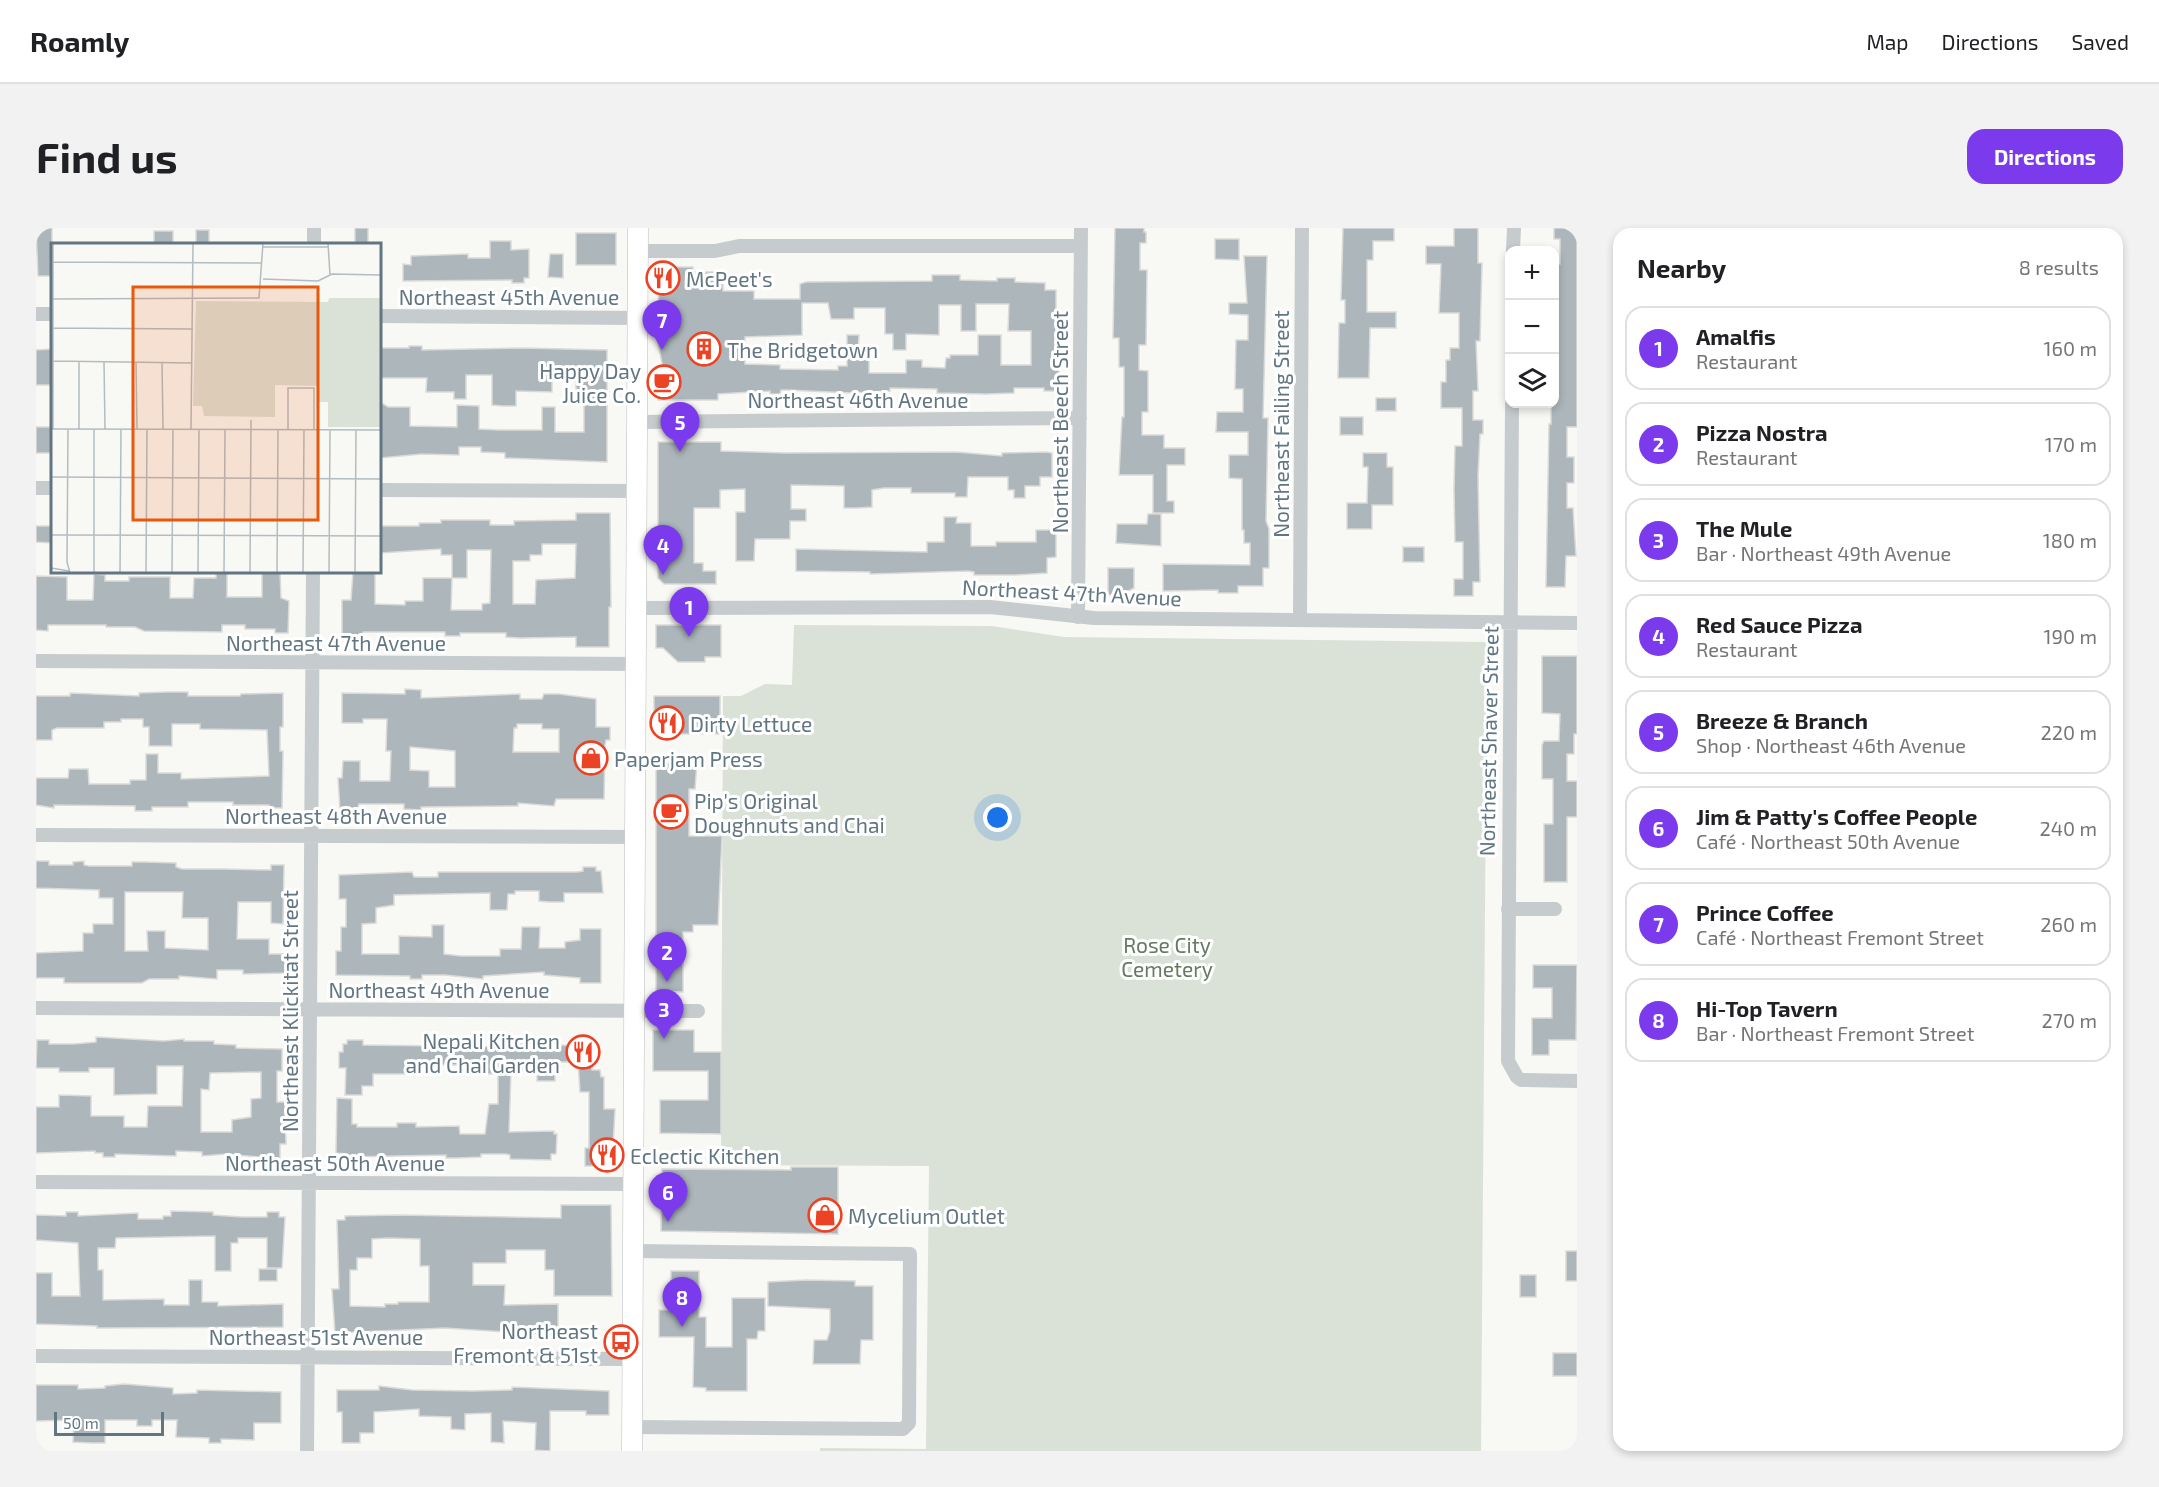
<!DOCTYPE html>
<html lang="en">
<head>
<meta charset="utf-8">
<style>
  body { margin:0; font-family:"Exo 2",sans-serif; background:#f2f2f2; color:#202124 }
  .controls { position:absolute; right:18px; top:18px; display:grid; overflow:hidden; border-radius:12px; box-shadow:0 3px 9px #0003 }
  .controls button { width:54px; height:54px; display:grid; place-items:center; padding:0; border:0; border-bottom:2px solid #e0e0e0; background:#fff; color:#202124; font:30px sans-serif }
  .scale { position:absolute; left:18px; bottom:15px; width:110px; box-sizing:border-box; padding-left:6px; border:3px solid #627682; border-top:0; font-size:16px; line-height:21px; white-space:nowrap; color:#627682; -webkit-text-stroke:4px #fff; paint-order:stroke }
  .you { position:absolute; left:962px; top:590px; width:21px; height:21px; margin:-15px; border:4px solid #fff; border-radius:50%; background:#1a73e8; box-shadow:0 0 0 9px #1a73e833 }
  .badge { display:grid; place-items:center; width:39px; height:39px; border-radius:50%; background:#7c3aed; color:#fff; font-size:20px; font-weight:700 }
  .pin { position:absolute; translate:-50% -50px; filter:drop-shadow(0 2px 3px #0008) }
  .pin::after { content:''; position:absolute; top:32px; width:21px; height:18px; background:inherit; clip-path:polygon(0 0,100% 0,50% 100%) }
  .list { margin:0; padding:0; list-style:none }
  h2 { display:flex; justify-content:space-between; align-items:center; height:78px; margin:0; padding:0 24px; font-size:26px }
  h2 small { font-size:20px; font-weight:400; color:#757577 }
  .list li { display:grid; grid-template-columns:39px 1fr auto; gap:18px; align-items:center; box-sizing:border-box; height:84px; margin:0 12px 12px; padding:0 12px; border:2px solid #e0e0e0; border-radius:18px }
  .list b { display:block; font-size:22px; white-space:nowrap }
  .list p { margin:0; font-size:20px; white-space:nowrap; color:#757577 }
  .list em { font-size:20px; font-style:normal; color:#757577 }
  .icon { flex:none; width:33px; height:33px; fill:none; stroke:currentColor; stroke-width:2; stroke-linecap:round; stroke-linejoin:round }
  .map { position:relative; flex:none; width:1541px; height:1223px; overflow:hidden; border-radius:18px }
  header { display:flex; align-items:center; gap:36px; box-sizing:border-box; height:84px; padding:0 30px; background:#fff; border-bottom:2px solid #e0e0e0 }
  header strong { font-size:28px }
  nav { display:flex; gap:33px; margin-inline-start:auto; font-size:21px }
  .intro { display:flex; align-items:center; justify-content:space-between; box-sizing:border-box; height:144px; padding:0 36px }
  h1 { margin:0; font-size:42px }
  .button { padding:15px 27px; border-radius:18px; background:#7c3aed; color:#fff; font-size:21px; font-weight:700 }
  main { display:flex; gap:36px; padding:0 36px }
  aside { flex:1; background:#fff; border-radius:18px; box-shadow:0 3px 9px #0003 }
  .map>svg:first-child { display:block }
  .green { fill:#dae1d6 }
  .building { fill:#acb6bb; stroke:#dadad8; stroke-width:1.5; fill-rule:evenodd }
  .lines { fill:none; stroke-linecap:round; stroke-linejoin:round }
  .secondary-casing { stroke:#b8bec2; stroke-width:21 }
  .minor { stroke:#c6cbcd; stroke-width:14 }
  .secondary { stroke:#fff; stroke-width:20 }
  .labels { text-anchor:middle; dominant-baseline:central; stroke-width:6; stroke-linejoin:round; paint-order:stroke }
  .poi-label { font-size:21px; fill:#627682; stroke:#fff; text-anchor:start }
  .street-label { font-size:21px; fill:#627682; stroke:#fff }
  .park-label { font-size:21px; fill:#677a61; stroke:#fff }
  .inset-road { fill:none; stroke:#b3bcc0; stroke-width:1.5 }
  .view { fill:#e8590c; fill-opacity:0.15; stroke:#e8590c; stroke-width:3 }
  .inset-edge { fill:none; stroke:#627682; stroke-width:3 }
</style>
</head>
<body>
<header>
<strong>Roamly</strong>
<nav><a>Map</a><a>Directions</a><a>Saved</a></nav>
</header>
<div class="intro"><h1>Find us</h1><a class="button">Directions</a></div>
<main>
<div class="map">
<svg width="1541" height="1223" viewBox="0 0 1541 1223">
  <rect width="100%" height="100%" fill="#f8f8f5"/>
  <!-- green -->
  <path class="green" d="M758,397L956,398L1028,409L1451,414L1445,1223H784V1220L890,1221L893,938L685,937L687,468H705L729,456L756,457Z"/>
  <!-- building -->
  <path class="building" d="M0,0H16V48H2Z
    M319,0H332V16H319Z
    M1079,0H1108V4H1110V15H1104V42H1111L1110,117H1103V142L1112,143V184H1106V207H1128V220H1149V237H1131V273H1138V285H1117V247H1083L1086,189H1088V139H1083V110H1077Z
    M1307,0H1358V13H1337V32H1331V84H1360V100H1334L1333,150H1302L1303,95H1309V72H1305Z
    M1418,0H1442V35H1446L1444,113H1440L1442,163H1437V192H1447V206H1444L1442,248L1444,354H1437V368H1418V351H1427V314H1419L1418,261L1419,218H1426V180H1405V154H1410V132H1414V120H1423V85H1403L1405,36H1390V18H1418Z
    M1518,0H1541V199H1531V229H1538V255H1531V280H1537L1540,328H1530L1529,359H1510L1513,196H1515V176H1518V75H1522V50H1518V36H1524V11H1518Z
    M160,2H173V16H160Z
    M118,3H137V16H118Z
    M540,5H580V37H540Z
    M1179,11H1203V32L1179,31Z
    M454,13H475V22L493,21V50H488V55H476V52L367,53V36L375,37V28L432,26V30H454Z
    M514,26H527V50L512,49Z
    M1208,28H1231L1227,190H1232L1230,293L1233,301V340H1227V358H1202V365H1182V362L1127,363V336L1214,337V315H1208V302H1206V251L1193,250V227H1212V204H1180L1181,184H1207V161H1199L1200,112H1212V87L1193,86V75H1211Z
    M623,39H657V44H687V63H718V71H764V56L770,54L896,53V47H924V52L961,53V50H979V54L1009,55V62H1020V138H1023V163H1008V160H978V165L950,166L901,165V161L854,160V163L816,165L751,162H745L744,166H734V163L682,166V172H622V140H627L621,111L625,112L622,95ZM766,75H792L795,91H818V80H849V106H857V122H870V106L903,107V77H925V103H940V76H973L972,103H995V137H965V107H942V127H914V130H910L909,140L886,139V132H870V145H833V124H822L823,107H811V138H802V142L744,141V137L709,136V109L766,107Z
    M373,118H386V122L486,120L571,122V234L469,230V225L445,224V219H423V227L386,226L344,230V174L352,179H374V198L421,199V177L443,178V201L462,202H506V179H519V204H548V176H540V153L516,152V164L480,163V178H467L456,177V147H430V171H418V164H390L391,150H344L345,120H373Z
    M16,121V157H0V122Z
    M1340,170H1360V183H1340Z
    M1304,189H1327V207H1304Z
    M0,199H16V225H0Z
    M622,214H685V223L749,225L920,224L966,228V225L1010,224L1016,225V249H1004V258H989V270H978V262H972V249H932L931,269H919V265H875V260H848L836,262V279L821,280H808V258L755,257V281H770V293H754V311H719L718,333H700V284H709V261L684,262V280H658V335H667V343H680V356H628L622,350Z
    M1327,225H1351V239H1357V277H1336V301H1311V275H1331L1332,239H1327Z
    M540,285H574L575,379H573V419H540V409L484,410L470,409V405H424V408H409V404H327V407H306V372H315L317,344H339V376L369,377V373H387V350H416V327H405V321L344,325V298H383V295H405V292H454V297H478V293L540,292ZM506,316H540L539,350L500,352L499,376H477V333H494V327H506ZM431,322H455L454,375L446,376V382H415L416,350H431Z
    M1112,286H1125V318L1080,315L1081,296H1111Z
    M908,289H921L920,295H935V318H960V314H1000V302H1020V329L1011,330V345L978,347H938V344L932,343L834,346V344L760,343V321L891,324V314H908Z
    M0,298H16V315L0,314Z
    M1367,319H1388V334H1367Z
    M1072,340H1098V360L1085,367H1072Z
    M180,344H191V369H226V344H244L245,370L253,373L252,405H239V401H209V397H186V404L108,403L99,399H70V397H12V403L0,402V348L31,349V372H57L58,346L69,347V353H93V349H134V370H157L158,350H180Z
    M620,397H685V429H669V434H642L627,420H620Z
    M1506,428H1541V506H1538V526H1531V553H1541V589H1531V654H1508V596H1517V551H1506V517L1508,513H1523L1524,486L1506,485Z
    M369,461L385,462V470L484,466V471H506L508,466H523L560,471V499H574V512H570L569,517L568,571H520L518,578L482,575V578L385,579V582L368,581V576H323L321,582H304L302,550H306L307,533H324V553H354L355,523H350L351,491H327V495H306V465L369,466ZM481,496H506V501H523V524H477L478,500H481ZM374,519L419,523V559H393V543L374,542Z
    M131,464H152V468H204L205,466L247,465V499H244V523H247L246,580H233V577H197V574H152V579H116V583H99V578L18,577V580L0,577V550H32L33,541H52L53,556H94V552H110V526H122V545H145V551L233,548L231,502L164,501V496H136V518H113V499H107V491H85V494H68V500H21L16,502V512H0V468H34V465L103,468V465Z
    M618,468H684V506H618Z
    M620,534H661L659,561H653V608H686L682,697H657V704H647V764L620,763Z
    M0,633H13V637H37V634L48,633V637L53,638H96V634H109L140,635V639L146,641H187L235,642V637H248L247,696L235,695V674H202L201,711H233V726H250V745L207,746V742H181V751L143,748V751H113L106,755H28V750H0V725L47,723V705H57V696H77V670H63V662L0,660ZM89,664H147L146,690H172V722L129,720V703H111L112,723H89Z
    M547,639H560V643H565L567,665H528V674H513L503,673V663H479V666H472L471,682H454V665L358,667V677L340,680V695L326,696V726H363V708L396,709V697H408V726L425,728H464V721H485L486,699H504L503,720H529V714L544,712V701H565V755H544V750L508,747V744L447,748V751L409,747H386V751H374V748L300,747V723H305V699H310V671H303V647L376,644L378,649H402V644H541L547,643Z
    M1497,737H1541L1540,812H1513V827H1496V790H1516V760H1497Z
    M617,802H658V824H685V906L624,905V872H672V843H617Z
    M60,809L128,813L148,811V813H178V816L200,817V820L246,821V843H241V874H249L250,916H244V931L190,926L166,928V924L140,923V928L79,926V929H67V925H59V923L0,925V879H23V867L55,868V888H88V899H111L112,878H146L147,838H121V866L78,867V840H53V844H23V840H0L1,812H13V816H38L60,814ZM225,844V870L215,871V889L196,892V904H165V861L173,862L174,845Z
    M311,812H327V817L472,819V816H511L538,818V815H556V842H564L565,849H568V881H579L576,938H549V920H553V864H544L542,834H519V853H501V843H475L473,904L518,903V906H521L520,926H515V932L474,931V927L470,926H445V929L421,930H410V927L309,929V926L300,925L301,870L316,871V896H321V899H361V895H380V899L423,898L424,906H449L453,876H462V846H431V837H403V846H337V858H326V867H309L310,840H303V824H307V816H311Z
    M755,939H802V1006L625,1003L626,941L755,942Z
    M525,977H575L576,1068H518V1042H509V1022H470V1035H437V1057H469L468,1077L522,1076V1101H517V1107L409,1100L299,1105L296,1061H303L301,992H309V988L363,987L525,990ZM353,1010L384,1011V1038H393V1074H362V1076H349V1079L314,1078V1042H321V1030H336V1011Z
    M135,983L177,984V987L206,989H231V984H243V989H249L246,1040H231V1010H202V1015H195V1043H179V1008L80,1010L79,1020H62V1042H67V1072L128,1071V1077H153V1052H166V1074H182V1078L247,1076V1099L61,1100V1098L0,1096V1045H16V1068H44L42,1015L0,1012V987L30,988V984H42V988L102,985V991H127V988H135Z
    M1530,1023H1541V1053H1530Z
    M223,1041H241V1053H223Z
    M635,1043H663V1089H670V1119H696V1070H729V1103H722L721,1111H711V1163H670V1160L657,1159L658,1109H623V1082H635Z
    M1484,1047H1500V1069H1484Z
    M770,1052L819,1053V1058H837V1112H825L824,1136H777L778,1112H791L794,1103V1081L732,1078V1054Z
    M1517,1125H1541V1148H1517Z
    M88,1156L137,1160V1166L161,1165V1162L245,1164V1195H218V1212L185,1211V1215H173V1210L140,1209L141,1192H116V1198H101V1192H69V1215H55L37,1214L38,1192L0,1193V1157H42V1161L69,1160V1158Z
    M343,1158L376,1162L437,1163L476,1162V1159L573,1163V1187H550V1183H514V1223L499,1222L500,1195L467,1193L468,1215L455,1214V1185L429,1186V1202L415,1201V1189L383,1188V1181L338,1184V1205H324V1215H306V1184H301V1162H343Z"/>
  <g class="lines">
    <!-- secondary casing -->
    <g class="secondary-casing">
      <path id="secondary" d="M596,1223L602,0"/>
    </g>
    <!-- minor -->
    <path class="minor" d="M278,16V0
      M1477,22L1478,0
      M602,23H679L703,18H1045
      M0,86H16
      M344,88L601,90
      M1476,176L1472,833L1481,849L1485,852L1541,853
      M601,194L1044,190
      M0,260H16
      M344,262L601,263
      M600,380L954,379L1058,390L1541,395
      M1042,389L1045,0
      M1264,392L1266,0
      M0,433L600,436
      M0,607L599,609
      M1472,681H1519
      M0,780L662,783
      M0,954L597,956
      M0,1128L596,1131
      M596,1199L867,1201L873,1195L874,1026L597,1023
      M271,1223L277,344"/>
    <!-- secondary -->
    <use href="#secondary" class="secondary"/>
  </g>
  <!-- icons -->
  <defs>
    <g id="restaurant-ring" transform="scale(1.725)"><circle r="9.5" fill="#fff" stroke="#eb4323" stroke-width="1.5"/><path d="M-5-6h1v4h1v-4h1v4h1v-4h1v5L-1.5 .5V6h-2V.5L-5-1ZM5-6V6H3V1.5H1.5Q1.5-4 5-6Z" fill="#eb4323"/></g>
    <g id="building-ring" transform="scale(1.725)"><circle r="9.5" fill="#fff" stroke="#eb4323" stroke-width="1.5"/><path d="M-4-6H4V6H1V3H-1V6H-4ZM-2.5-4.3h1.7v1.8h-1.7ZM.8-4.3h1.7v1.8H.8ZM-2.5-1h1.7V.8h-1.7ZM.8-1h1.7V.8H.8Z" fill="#eb4323"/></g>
    <g id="cafe-ring" transform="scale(1.725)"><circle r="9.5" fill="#fff" stroke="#eb4323" stroke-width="1.5"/><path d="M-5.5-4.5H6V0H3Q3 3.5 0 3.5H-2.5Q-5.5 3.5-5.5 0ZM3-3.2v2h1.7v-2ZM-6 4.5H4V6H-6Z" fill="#eb4323"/></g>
    <g id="shop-ring" transform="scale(1.725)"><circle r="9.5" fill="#fff" stroke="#eb4323" stroke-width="1.5"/><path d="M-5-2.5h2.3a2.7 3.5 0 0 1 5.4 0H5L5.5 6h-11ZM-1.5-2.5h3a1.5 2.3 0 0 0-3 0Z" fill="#eb4323"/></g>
    <g id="bus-ring" transform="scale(1.725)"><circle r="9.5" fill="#fff" stroke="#eb4323" stroke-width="1.5"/><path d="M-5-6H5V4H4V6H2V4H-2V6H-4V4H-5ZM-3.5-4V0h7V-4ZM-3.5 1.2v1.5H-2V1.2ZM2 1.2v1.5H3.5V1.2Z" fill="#eb4323"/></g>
  </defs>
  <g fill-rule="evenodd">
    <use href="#restaurant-ring" x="627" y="50"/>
    <use href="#building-ring" x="668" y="121"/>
    <use href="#cafe-ring" x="628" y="154"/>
    <use href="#restaurant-ring" x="631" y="495"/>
    <use href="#shop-ring" x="555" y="530"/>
    <use href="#cafe-ring" x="635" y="584"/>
    <use href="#restaurant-ring" x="547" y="824"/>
    <use href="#restaurant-ring" x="571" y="927"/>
    <use href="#shop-ring" x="789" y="987"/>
    <use href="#bus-ring" x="585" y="1114"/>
  </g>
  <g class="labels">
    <!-- poi labels -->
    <g class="poi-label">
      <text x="650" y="50">McPeet's</text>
      <text x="691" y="121">The Bridgetown</text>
      <text x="605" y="142" text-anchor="end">Happy Day<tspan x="605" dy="24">Juice Co.</tspan></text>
      <text x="654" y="495">Dirty Lettuce</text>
      <text x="578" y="530">Paperjam Press</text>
      <text x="658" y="572">Pip's Original<tspan x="658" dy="24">Doughnuts and Chai</tspan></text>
      <text x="524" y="812" text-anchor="end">Nepali Kitchen<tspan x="524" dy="24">and Chai Garden</tspan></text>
      <text x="594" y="927">Eclectic Kitchen</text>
      <text x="812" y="987">Mycelium Outlet</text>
      <text x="562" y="1102" text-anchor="end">Northeast<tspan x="562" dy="24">Fremont &amp; 51st</tspan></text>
    </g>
    <!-- street labels -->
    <g class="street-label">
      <text x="473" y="68">Northeast 45th Avenue</text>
      <text x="822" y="171">Northeast 46th Avenue</text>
      <text transform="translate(1023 194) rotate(-90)">Northeast Beech Street</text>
      <text transform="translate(1244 196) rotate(-90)">Northeast Failing Street</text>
      <text transform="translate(1036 364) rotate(3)">Northeast 47th Avenue</text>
      <text x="300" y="414">Northeast 47th Avenue</text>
      <text transform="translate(1452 513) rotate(-89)">Northeast Shaver Street</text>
      <text x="300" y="587">Northeast 48th Avenue</text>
      <text x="403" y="761">Northeast 49th Avenue</text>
      <text transform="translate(253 783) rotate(-90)">Northeast Klickitat Street</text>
      <text x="299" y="934">Northeast 50th Avenue</text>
      <text x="280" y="1108">Northeast 51st Avenue</text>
    </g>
    <!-- park labels -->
    <g class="park-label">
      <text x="1131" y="716">Rose City<tspan x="1131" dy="24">Cemetery</tspan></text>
    </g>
  </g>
  <!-- overview -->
  <g transform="translate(15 15)">
    <rect width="330" height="330" fill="#f8f8f5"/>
    <path d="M278,55H330V184H277V159H266V143L224,142V174L153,173L151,163H142L145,58L277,59Z" fill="#dae1d6"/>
    <path class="inset-road" d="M2,0V186M277,0L279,32M212,4H278M2,19L211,20M212,36L267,38L281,31L330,32M0,56L208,55L212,0M2,85L142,86M2,118L141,120M28,119V186M53,119L54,186M85,119L86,186M111,119L112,186M0,186L330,187M17,186L16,319L19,330M140,186L142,0M237,187V145H263V187M0,234L330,236M0,292L330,293M0,325L18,328M43,330V186M69,330L70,186M95,330L96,186M121,330L122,186M147,330L148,186M173,330L174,187M199,330L200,177M226,330L227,187M252,330L253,187M278,330L279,187M304,330L305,187"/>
    <path class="view" d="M82,44H267V277H82Z"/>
    <rect width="330" height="330" class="inset-edge"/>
  </g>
</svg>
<div class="controls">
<button>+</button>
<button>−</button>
<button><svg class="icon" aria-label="layers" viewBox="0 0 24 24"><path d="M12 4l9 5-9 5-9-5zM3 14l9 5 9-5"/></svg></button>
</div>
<div class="scale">50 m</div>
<div class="you"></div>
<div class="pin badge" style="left:653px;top:409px">1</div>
<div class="pin badge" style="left:631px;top:754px">2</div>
<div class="pin badge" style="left:628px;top:811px">3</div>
<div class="pin badge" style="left:627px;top:347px">4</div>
<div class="pin badge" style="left:644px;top:224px">5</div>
<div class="pin badge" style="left:632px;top:994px">6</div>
<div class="pin badge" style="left:626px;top:122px">7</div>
<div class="pin badge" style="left:646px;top:1099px">8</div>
</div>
<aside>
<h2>Nearby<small>8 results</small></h2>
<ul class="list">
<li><span class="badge">1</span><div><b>Amalfis</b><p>Restaurant</p></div><em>160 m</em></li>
<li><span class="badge">2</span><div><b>Pizza Nostra</b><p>Restaurant</p></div><em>170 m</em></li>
<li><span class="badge">3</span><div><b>The Mule</b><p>Bar · Northeast 49th Avenue</p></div><em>180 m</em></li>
<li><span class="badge">4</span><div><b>Red Sauce Pizza</b><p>Restaurant</p></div><em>190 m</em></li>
<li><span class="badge">5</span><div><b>Breeze &amp; Branch</b><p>Shop · Northeast 46th Avenue</p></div><em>220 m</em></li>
<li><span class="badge">6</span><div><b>Jim &amp; Patty's Coffee People</b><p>Café · Northeast 50th Avenue</p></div><em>240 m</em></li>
<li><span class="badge">7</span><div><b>Prince Coffee</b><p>Café · Northeast Fremont Street</p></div><em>260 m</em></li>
<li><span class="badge">8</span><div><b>Hi-Top Tavern</b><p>Bar · Northeast Fremont Street</p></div><em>270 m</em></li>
</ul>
</aside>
</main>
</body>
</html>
